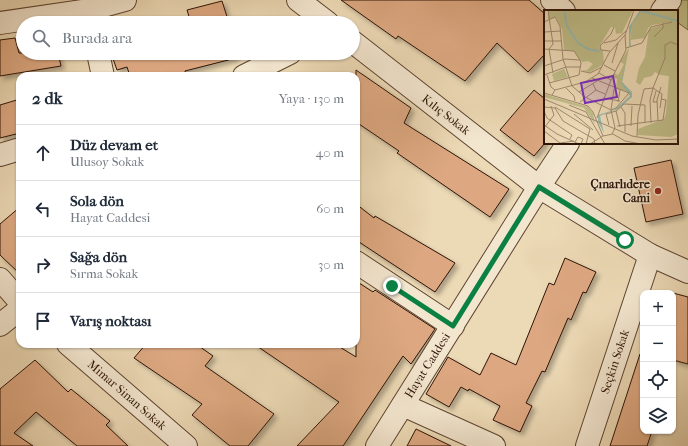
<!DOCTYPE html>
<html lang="tr">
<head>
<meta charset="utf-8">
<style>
  body { margin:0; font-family:"IM FELL French Canon",serif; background:#f6f6f7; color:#1f2937 }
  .controls { position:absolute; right:12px; bottom:12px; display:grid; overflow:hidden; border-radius:8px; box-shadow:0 1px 3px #0004 }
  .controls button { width:36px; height:36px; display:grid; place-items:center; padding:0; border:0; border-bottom:1px solid #e0e1e3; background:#fff; color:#1f2937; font:20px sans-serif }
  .stop { position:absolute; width:12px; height:12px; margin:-9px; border:3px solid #0b8043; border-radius:50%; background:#fff }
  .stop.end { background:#0b8043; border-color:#fff; box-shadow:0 1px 4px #0008 }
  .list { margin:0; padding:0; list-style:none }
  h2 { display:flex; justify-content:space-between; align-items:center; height:52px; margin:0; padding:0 16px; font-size:17px }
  h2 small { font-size:13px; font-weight:400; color:#747a83 }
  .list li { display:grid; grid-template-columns:26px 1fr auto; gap:12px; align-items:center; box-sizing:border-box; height:56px; padding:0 16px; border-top:1px solid #e0e1e3 }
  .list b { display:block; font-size:15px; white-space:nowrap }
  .list p { margin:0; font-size:13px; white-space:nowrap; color:#747a83 }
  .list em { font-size:13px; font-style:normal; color:#747a83 }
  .icon { flex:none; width:22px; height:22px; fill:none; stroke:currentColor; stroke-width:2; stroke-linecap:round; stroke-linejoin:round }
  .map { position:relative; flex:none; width:688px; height:446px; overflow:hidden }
  .search { position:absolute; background:#fff; box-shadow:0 1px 3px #0004; left:16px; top:16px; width:344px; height:44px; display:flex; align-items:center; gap:10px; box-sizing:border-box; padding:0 14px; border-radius:22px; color:#747a83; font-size:15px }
  .panel { position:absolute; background:#fff; box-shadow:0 1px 3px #0004; left:16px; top:72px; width:344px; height:276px; border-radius:12px }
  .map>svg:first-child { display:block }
  .green { fill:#bfbd88; stroke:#766846 }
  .building { fill:#dda881; stroke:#2d1305; filter:url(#shadow) }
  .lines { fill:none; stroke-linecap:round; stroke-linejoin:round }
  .minor-casing { stroke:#5d4431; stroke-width:24 }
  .minor { stroke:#f3e6cf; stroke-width:22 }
  .route { stroke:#0b8043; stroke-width:5 }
  .poi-dot { fill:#8f2418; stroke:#f3e6cf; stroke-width:1.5 }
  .labels { text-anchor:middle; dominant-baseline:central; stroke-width:3; stroke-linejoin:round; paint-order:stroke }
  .street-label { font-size:12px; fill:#2d1305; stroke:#f3e6cf }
  .poi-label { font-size:12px; font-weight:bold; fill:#2d1305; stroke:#f3e6cf; text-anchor:end }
  .inset-river { fill:none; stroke:#99bab0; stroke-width:2 }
  .inset-road { fill:none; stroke:#a08a6f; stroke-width:1 }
  .view { fill:#7b2cbf; fill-opacity:0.15; stroke:#7b2cbf; stroke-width:2 }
  .inset-edge { fill:none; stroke:#2d1305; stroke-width:2 }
</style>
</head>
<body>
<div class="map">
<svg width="688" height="446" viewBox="0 0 688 446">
  <defs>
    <filter id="shadow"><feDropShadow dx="3.5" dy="3.5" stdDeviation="2" flood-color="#0004"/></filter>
  </defs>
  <rect width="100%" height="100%" fill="#ecd9b5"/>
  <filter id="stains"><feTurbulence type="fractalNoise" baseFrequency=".005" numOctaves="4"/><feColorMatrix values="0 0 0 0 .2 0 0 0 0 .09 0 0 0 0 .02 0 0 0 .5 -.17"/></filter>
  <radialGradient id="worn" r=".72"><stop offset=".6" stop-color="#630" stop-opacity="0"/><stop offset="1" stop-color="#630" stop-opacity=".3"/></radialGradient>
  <!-- green -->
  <path class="green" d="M670,0H688V30L677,22V11H663Z"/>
  <!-- building -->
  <path class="building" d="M341,0H529L545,14V54L528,72L497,43L465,81L398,36L396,39Z
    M222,1L229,23H191L187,10Z
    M15,38L19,53H58L61,66L0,76V40Z
    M111,53H235L236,58L185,71L186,76H130L127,67L117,70Z
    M356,70L411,108L404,123L509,189L490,217L397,153L399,151L356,122Z
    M534,90L545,99V143L534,156L500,130Z
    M20,99V133L0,138V105Z
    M671,160L683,214L646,222L634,168Z
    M356,204L374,218L375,216L455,263L435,292L356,240Z
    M20,207V274L0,255V224Z
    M565,258L596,272L586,293L583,292L571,320L568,318L545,372L542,371L526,403L532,406L520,432L493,420L500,406L469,389L468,391L461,387L449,407L426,394L448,357L480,375L491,353L516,365L549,283L554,285Z
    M356,281L373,292L375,290L435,329L411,364L403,356L343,446H297L339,402L254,344H335L356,357Z
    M673,293L688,297V364L673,360Z
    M146,344H196L213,356L205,366L274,414L248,446H230L192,415L202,404L134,358Z
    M640,354H643V431H652L647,446H610Z
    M35,360L68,392L71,389L110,421L106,425L128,446H77L36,412L14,433L33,446H0V389Z
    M416,429L451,446H407Z"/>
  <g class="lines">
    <!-- minor casing -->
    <g class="minor-casing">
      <g id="minor">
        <path d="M298,0L328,23"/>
        <path d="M552,0L564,11"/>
        <path d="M662,11L670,0"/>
        <path d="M0,23L89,10L125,0"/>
        <path id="s1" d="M353,42L539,187L650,255L688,272"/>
        <path d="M98,53L103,76"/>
        <path d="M244,76L290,53"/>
        <path d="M0,155L20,149"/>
        <path d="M356,262L453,326"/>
        <path d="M0,279L20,302"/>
        <path d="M0,325L20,309"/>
        <path id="s2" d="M68,344L186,446"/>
        <path d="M403,405L494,446"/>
        <path id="s3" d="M377,446L539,187L568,143"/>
        <path id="s4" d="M587,446L650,255"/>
      </g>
    </g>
    <!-- minor -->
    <use href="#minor" class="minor"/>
  </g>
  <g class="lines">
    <!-- route -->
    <path class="route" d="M392,286L453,326L539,187L625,240"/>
  </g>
  <!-- markers -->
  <circle class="poi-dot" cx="658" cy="191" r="4"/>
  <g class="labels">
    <!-- street labels -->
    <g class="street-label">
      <text stroke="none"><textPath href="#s1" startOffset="118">Kılıç Sokak</textPath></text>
      <text stroke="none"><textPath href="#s4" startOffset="89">Seçkin Sokak</textPath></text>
      <text stroke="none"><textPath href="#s3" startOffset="95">Hayat Caddesi</textPath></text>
      <text stroke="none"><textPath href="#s2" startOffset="78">Mimar Sinan Sokak</textPath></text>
    </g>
    <!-- poi labels -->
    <g class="poi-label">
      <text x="650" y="184">Çınarlıdere<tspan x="650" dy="14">Cami</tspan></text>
    </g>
  </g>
  <!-- overview -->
  <g transform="translate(544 10)">
    <rect width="134" height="134" fill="#ecd9b5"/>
    <path d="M4,0H89L78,23L72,24L71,17H67L55,37L59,41L60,54L46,62L38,61L43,60L49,54L44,51L38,52L30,41L20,40L18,19L12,7L4,10ZM99,0H134V124L127,127L94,125V119L120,109L122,104L125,66L116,65L111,62L108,66L100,68L96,75L92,72L95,58L101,47L105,19L128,12L108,15L104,18L101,28L86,30L89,11ZM85,38L78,72L86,82L72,79L73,69L68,67L70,63L74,65L76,62L80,54L76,52ZM20,59L24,67L10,71L8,64ZM0,84L44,97L49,103L51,114L40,98L0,87Z" fill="#bfbd88"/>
    <path d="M96,0H99L89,12L86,27L87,36H85V17ZM85,38L78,72L88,82V87L74,99L56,106L60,123L54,112V105L70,100L86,86L77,73Z" fill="#99bab0"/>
    <path class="inset-river" d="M20,0L23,16L34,33L44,39L55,41M98,1L134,11"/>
    <path class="inset-road" d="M4,0L9,34L5,39M0,12L11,7L16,16L19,49L28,76L41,87L67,100L71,118L68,124M0,22L17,21M110,27L119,18V13M0,31H18M60,33L72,30L82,21M82,38L98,33L107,17L128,12M0,39L30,41L36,50M5,39L9,63M66,41L57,40L56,36L67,24L70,17M68,53L74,33M60,55L71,61M0,56L21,49L36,50L37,53L35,65L5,73M37,61L46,63L58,57M55,63L67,70M0,65L22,57H37M3,65L7,77L11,80M48,68L85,83L72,98L67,100L70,79M49,74L52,80L61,84M22,78L30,86L31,91M112,81L109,92H113M35,82L53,71M0,83L44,96L49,102L59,126L69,124L81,131L97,134M8,85L11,80L41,72L54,64L65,43L81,25L90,0M59,88L76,91M0,89L88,126L112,130L134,129M36,92L52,80M74,92L76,80M25,95L42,102L61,134M0,97L11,98L19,111L50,129L51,134M11,97L46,119L42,134M77,97L81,103V122M0,101L3,108L28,125L26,129M72,101L76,117M30,104L49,120M53,108L67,70L82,40L81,25M114,111L113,90L117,77M107,113L106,90L109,78L118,84L116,98M0,115L13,124L35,134M65,115L62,104L72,101L80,94L101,95V113M73,116L119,110L122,90L117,89M87,116L88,96M0,118L10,105L7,96M0,121L16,133L30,131M93,126L94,105L100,79L109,78L121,48V35L127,32L134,35M31,132L34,127L39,129L37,134M46,134L59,126"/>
    <path class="view" d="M69,66L73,87L41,93L37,73Z"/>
    <rect width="134" height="134" class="inset-edge"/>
  </g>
  <rect width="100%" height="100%" filter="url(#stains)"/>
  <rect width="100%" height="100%" fill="url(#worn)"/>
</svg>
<div class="controls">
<button>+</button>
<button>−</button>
<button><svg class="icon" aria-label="locate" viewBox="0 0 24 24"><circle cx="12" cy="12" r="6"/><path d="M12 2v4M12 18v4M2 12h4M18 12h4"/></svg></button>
<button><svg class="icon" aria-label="layers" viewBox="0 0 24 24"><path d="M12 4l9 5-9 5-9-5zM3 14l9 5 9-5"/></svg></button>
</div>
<div class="stop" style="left:625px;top:240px"></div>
<div class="stop end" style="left:392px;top:286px"></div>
<div class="search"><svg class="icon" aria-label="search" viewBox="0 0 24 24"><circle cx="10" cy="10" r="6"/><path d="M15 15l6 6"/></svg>Burada ara</div>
<section class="panel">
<h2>2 dk<small>Yaya · 130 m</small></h2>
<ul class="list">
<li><svg class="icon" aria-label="ahead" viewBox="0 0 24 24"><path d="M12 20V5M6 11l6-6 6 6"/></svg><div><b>Düz devam et</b><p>Ulusoy Sokak</p></div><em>40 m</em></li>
<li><svg class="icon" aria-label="left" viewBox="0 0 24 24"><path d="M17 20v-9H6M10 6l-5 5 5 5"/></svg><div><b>Sola dön</b><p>Hayat Caddesi</p></div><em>60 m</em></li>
<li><svg class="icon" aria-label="right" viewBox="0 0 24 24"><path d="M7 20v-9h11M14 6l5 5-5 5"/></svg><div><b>Sağa dön</b><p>Sırma Sokak</p></div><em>30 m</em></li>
<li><svg class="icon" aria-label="arrive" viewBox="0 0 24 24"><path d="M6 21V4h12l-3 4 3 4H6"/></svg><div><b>Varış noktası</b></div></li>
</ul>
</section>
</div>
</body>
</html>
